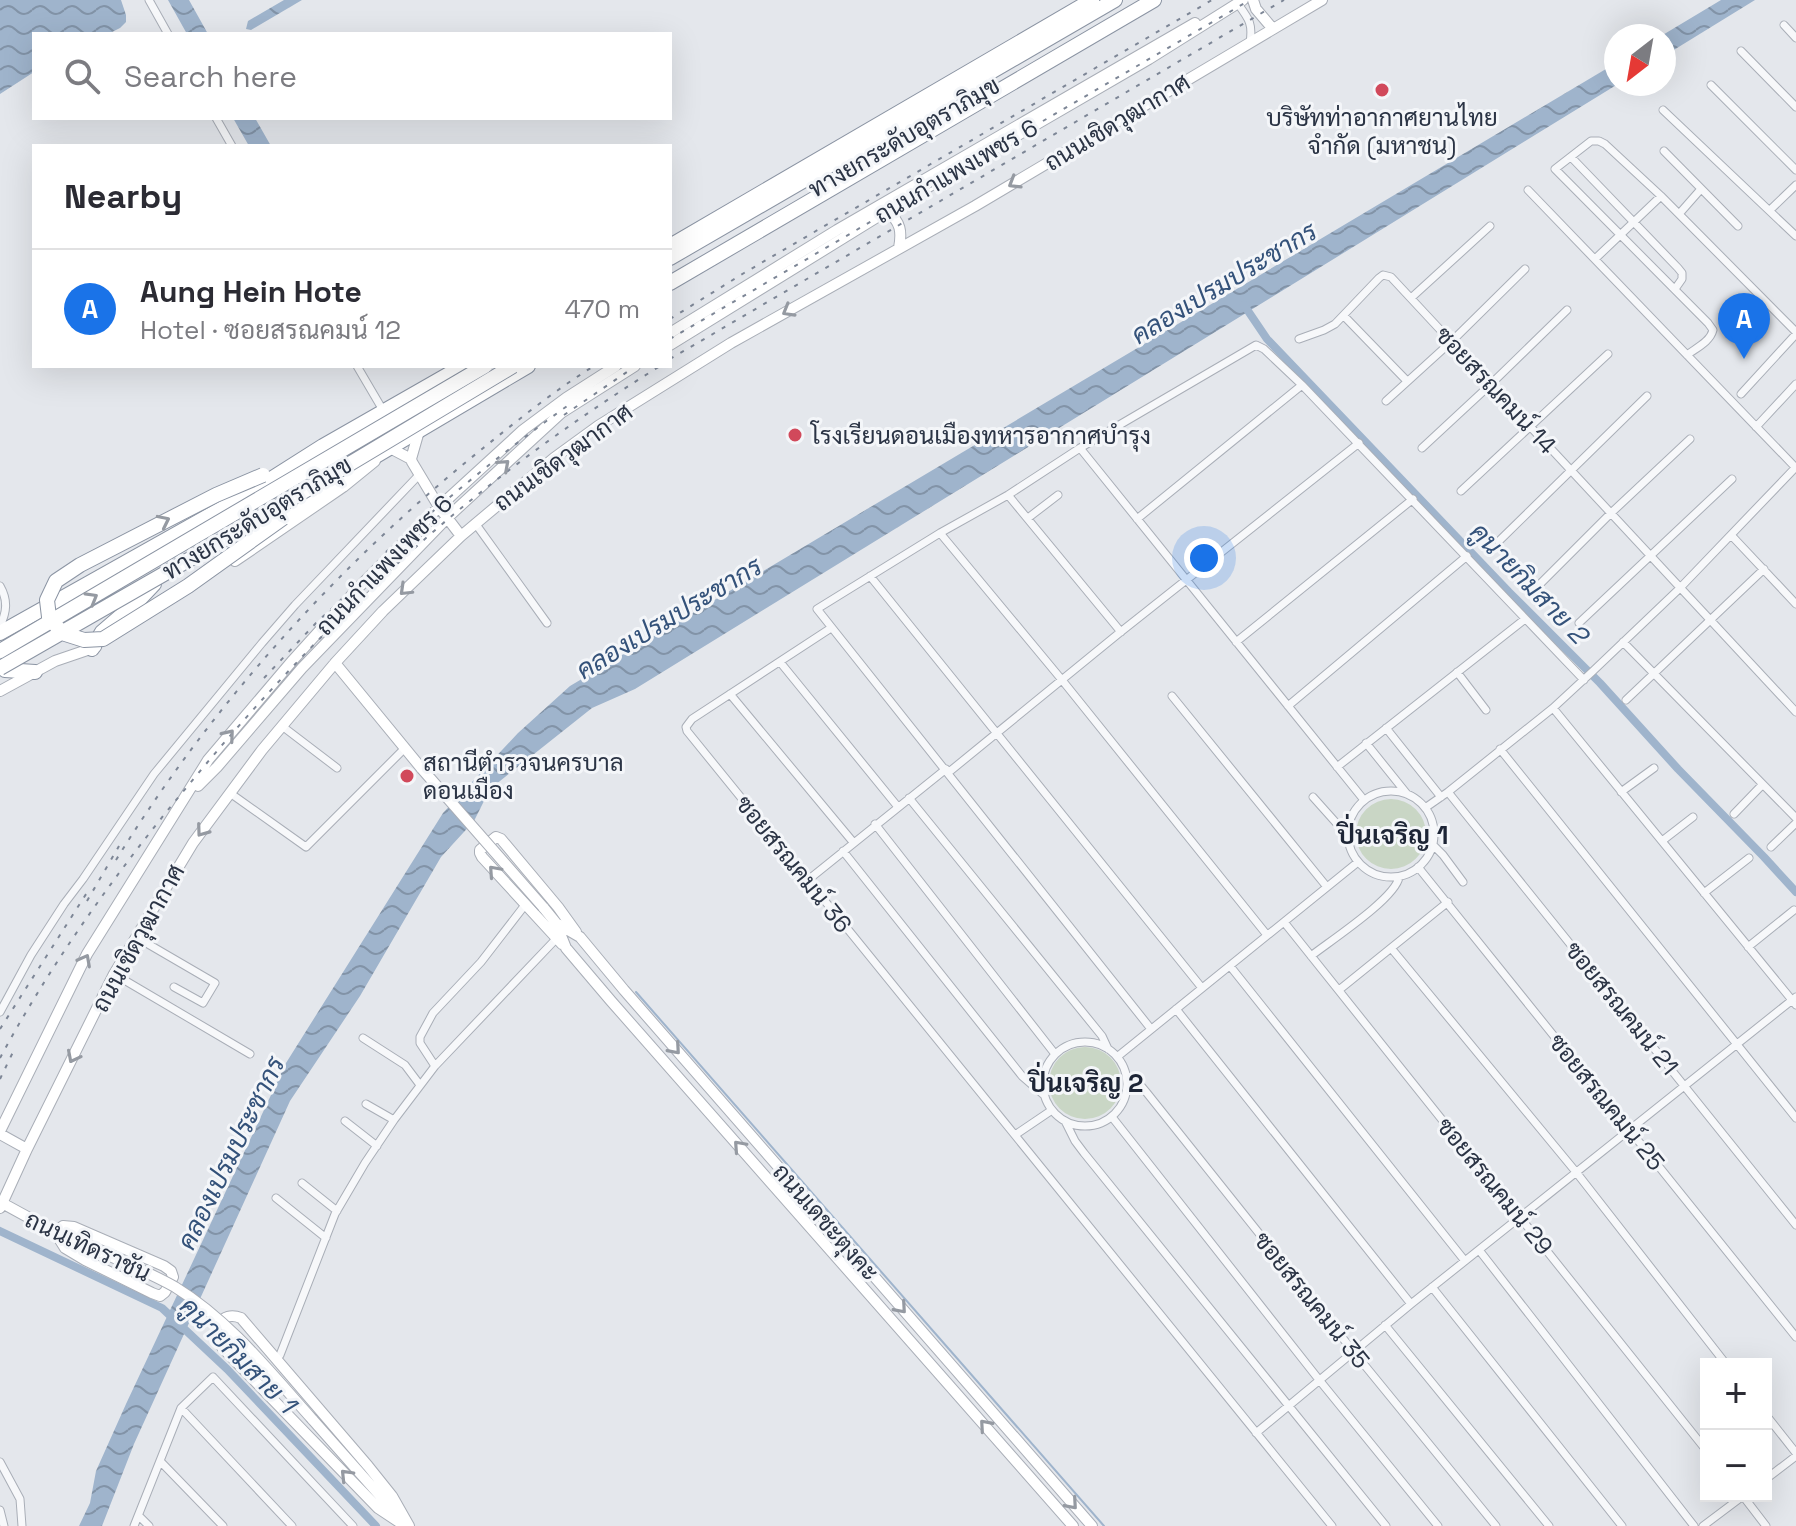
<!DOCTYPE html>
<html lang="en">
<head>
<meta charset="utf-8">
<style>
  body { margin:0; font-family:"Space Grotesk",Sarabun,sans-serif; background:#f2f2f3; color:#2b2b33 }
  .controls { position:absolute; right:24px; bottom:24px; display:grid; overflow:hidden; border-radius:0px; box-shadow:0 8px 32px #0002 }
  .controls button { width:72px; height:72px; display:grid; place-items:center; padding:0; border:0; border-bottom:2px solid #e1e1e2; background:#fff; color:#2b2b33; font:40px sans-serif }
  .compass { position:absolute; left:1604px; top:24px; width:72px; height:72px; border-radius:50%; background:#fff; box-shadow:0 8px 32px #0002; rotate:211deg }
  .you { position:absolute; left:1204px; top:558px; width:28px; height:28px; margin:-20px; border:6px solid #fff; border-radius:50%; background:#1a73e8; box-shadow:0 0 0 12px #1a73e833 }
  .badge { display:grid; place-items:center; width:52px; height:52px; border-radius:50%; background:#1a73e8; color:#fff; font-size:26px; font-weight:700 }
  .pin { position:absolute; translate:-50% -66px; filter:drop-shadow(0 2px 4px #0008) }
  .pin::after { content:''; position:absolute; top:42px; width:28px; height:24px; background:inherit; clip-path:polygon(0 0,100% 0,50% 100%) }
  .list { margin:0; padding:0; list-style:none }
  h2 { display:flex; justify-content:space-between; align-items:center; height:104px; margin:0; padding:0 32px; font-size:34px }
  h2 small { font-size:26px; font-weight:400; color:#7c7c81 }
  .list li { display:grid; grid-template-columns:52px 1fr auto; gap:24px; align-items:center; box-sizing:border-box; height:120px; padding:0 32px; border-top:2px solid #e1e1e2 }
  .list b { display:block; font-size:30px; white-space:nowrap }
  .list p { margin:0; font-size:26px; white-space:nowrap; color:#7c7c81 }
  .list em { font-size:26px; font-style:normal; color:#7c7c81 }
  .icon { flex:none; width:44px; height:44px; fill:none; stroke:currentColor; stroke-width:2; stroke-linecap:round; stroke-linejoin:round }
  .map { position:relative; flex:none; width:1796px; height:1526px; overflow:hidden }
  .search { position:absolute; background:#fff; box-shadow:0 8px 32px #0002; left:32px; top:32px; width:640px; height:88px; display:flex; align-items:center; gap:20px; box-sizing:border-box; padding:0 28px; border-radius:0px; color:#7c7c81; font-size:30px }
  .panel { position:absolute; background:#fff; box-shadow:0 8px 32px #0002; left:32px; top:144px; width:640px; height:224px; border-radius:0px }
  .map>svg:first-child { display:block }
  .green { fill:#c9d6c5 }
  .water { fill:url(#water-waves) }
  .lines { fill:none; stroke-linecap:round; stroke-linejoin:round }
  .stream { stroke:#9fb4cc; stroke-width:2 }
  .canal { stroke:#9fb4cc; stroke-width:8 }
  .street-casing { stroke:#a9aeb7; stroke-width:9 }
  .secondary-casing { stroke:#a9aeb7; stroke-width:12 }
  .highway-casing { stroke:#8b94a3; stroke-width:16 }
  .street { stroke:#f7f8fa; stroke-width:7 }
  .secondary { stroke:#fff; stroke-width:10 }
  .highway { stroke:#fff; stroke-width:14 }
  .rail { stroke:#7d8696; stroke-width:2; stroke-dasharray:4 8; stroke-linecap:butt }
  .secondary-bridge-casing { stroke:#a9aeb7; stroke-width:12; stroke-linecap:butt }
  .highway-bridge-casing { stroke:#8b94a3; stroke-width:16; stroke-linecap:butt }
  .secondary-bridge { stroke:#fff; stroke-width:10 }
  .highway-bridge { stroke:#fff; stroke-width:14 }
  .oneway { stroke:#959aa2 }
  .poi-dot { fill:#d1495b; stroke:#f4f6f9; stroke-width:3 }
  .labels { text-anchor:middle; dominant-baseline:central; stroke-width:6; stroke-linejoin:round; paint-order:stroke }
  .poi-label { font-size:24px; fill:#2b3445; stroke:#f4f6f9; text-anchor:start }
  .street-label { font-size:24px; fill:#2b3445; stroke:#f4f6f9 }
  .water-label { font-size:26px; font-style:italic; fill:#34527a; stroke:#f4f6f9 }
  .neighbourhood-label { font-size:26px; font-weight:bold; fill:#1d2536; stroke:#f4f6f9 }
</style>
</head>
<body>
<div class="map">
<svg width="1796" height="1526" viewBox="0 0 1796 1526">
  <defs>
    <pattern id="water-waves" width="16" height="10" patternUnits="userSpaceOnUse" patternTransform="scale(2)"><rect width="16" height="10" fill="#9fb4cc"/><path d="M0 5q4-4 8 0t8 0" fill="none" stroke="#8293a7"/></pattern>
  </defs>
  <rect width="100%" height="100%" fill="#e4e7ec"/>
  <!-- green -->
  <path class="green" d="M1356 834a35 35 0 1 1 70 0a35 35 0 1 1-70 0Z
    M1049 1083a36 36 0 1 1 72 0a36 36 0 1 1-72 0Z"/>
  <!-- water -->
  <path class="water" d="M0,0H121L126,15V22L120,28L108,34H34V72L0,94Z
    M168,0H189L208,34H187Z
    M284,0H302L251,30L246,29L248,21Z
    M1721,0H1755L1664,56V36H1661Z
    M1616,63V84H1618L635,689L592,708L490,789L474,821L441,857L360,996L290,1101L134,1444L102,1526H79L90,1503L96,1471L126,1404L286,1063L443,813L518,733L570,686Z
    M233,118H255L271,146H249Z"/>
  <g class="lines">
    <!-- stream -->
    <path class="stream" d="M636,992L1104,1526"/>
    <!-- canal -->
    <path class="canal" d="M1244,305L1267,339L1509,592L1600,683L1678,769L1764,857L1796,892
      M0,1231L162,1308L227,1369L376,1526"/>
    <!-- street casing -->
    <g class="street-casing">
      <path id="street" d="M149,0L168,34
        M1238,4C1249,19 1253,24 1250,42
        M1784,25L1796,38
        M1741,51L1796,107
        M1711,85L1796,170
        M1663,110L1796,236
        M216,118L232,146
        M1664,151L1738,226
        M1571,157L1678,268L1682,273V279L1675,289
        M1528,190L1796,468
        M1770,210L1796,185
        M1679,214L1701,189
        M1595,259L1661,196
        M1411,298L1490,226
        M1344,316L1407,381
        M1299,339L1324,330L1335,324L1379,278L1383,275L1391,277L1796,712
        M1687,355C1696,348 1710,342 1713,330L1708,323L1555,169L1591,141H1599L1605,144L1661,196L1796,332
        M357,366L384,412
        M1741,394L1796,334
        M1386,401L1452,341L1525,269
        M1756,427L1796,384
        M1080,448L1364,800
        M1422,448L1491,384L1567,310
        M1461,491L1608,354
        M1008,495L1121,632
        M1028,518L1058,495
        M1137,519L1302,385
        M475,523L547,623
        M940,533L1062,680L1267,935
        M1731,535L1796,604
        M1499,541L1647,396
        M870,576L1202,988
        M1541,583L1610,514L1690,439
        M0,586C8,600 7,612 0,626
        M1579,623L1732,479
        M831,628L692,719L686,727L687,731L1332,1526
        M1236,642L1413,499
        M1623,642L1796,818
        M780,662L898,807
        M1457,672L1486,710
        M730,694L853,842
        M1172,696L1327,887
        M1626,700L1764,569
        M1288,706L1467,556
        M1553,708L1796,1005
        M282,726L337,768
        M1386,728L1441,797
        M1366,743L1407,794
        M1500,749L1796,1118
        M1337,767L1525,619
        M949,772L1118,634L1359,443
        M1348 834a43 43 0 1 1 86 0a43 43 0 1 1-86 0Z
        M1448,792L1796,1225
        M1621,792L1654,768
        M230,793L306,847L405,748
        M1313,797L1347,835
        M909,798L1102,1036L1108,1049
        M1425,808L1448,792L1553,708L1593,671L1679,589L1796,467
        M1734,814L1762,785
        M875,824L1055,1054
        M1662,841L1693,817
        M1433,845L1443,855L1463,882
        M1771,847L1796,823
        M843,851L1022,1076L1044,1095
        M1418,867L1796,1337
        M808,880L946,769
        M1704,893L1749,858
        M1284,922L1706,1450
        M136,937L215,983L203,1003L174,987
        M1748,947L1794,910
        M1391,948L1576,1172L1726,1364
        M1311,956C1330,941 1396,898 1399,877
        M1230,966L1465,1261
        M114,974L250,1054
        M1339,990L1448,902
        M1176,1009L1411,1304
        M0,1012L31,955L64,904L83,879L154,774L262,643L295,605L419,475
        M1151,1029L817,609L940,533L1008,495L1080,448L1256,345L1264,349L1302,385L1584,680
        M363,1038L405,1065L420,1085
        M1043 1084a42 42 0 1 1 84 0a42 42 0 1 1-84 0Z
        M1117,1057L1358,862
        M435,1066L420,1043V1037L433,1013L481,962L525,905
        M1127,1077L1137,1081L1147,1093L1353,1351L1496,1526
        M366,1104L394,1120
        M1112,1117L1320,1381L1438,1526
        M345,1121L377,1146
        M1065,1121L1075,1141L1084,1153L1386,1526
        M1015,1135L1052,1110
        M302,1183L337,1211
        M276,1198L326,1238
        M1479,1250L1694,1526
        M1432,1287L1622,1526
        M1385,1325L1549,1526
        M280,1355L335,1214L365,1163L394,1120L435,1066L556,939
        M181,1408L292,1526
        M1766,1415L1796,1453
        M1256,1433L1411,1304L1796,997
        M160,1461L223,1526
        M0,1462L20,1499L22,1526
        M1766,1479L1796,1456
        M1743,1496L1766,1526
        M0,1510L4,1526
        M139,1516L149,1526
        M134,1526L181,1408L213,1377L353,1526
        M1703,1526L1743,1496"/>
    </g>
    <!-- secondary casing -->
    <g class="secondary-casing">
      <path id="secondary" d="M1253,0L1256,9L1273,29
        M887,211C901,222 902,232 899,248
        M670,333L837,230L1195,23
        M670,345L887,211L1149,59L1243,0
        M419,431L411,459L412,462L439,507L461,536
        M390,448L411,459
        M235,561L343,487L375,461
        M335,663L422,769
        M0,691L55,661L96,647
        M198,786L217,767L302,668L447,518L561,413L635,366
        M543,907L556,923L566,948L611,1001L1073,1526
        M556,923L580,937L624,990L1092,1526
        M562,944L482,857L480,853V850L496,837L501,839L558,907L576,932
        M0,1131L87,954L208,760L293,660L359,587L439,507L523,430L566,398L616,366
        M0,1134L27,1149
        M2,1203L55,1232L86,1245
        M0,1208L27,1149L114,974L193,843L262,750L335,663L383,611L461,536L554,458L598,426L731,343L975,206L1322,0
        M63,1226L74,1227L164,1266L171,1271L173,1277L165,1292L160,1296L152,1293L85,1260L65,1248L55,1232Z
        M312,1419L398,1516
        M405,1526L378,1508L222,1347C211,1330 221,1310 241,1318L368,1466L392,1496L409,1526"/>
    </g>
    <!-- highway casing -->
    <g class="highway-casing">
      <path id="highway" d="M670,246L1092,0
        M670,258L1115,0
        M670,283L1154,0
        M364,463L528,366
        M283,518L358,467
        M0,633L244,496L323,446L463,366
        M92,649L102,632L138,601L154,584
        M5,670L35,672"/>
    </g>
    <!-- street -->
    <use href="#street" class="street"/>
    <!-- secondary -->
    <use href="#secondary" class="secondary"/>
    <!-- highway -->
    <use href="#highway" class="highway"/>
    <!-- rail -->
    <path class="rail" d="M670,319L744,273L1212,0
      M670,339L1250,0
      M670,359L1284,0
      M564,415L627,372
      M386,552C445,500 505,450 570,404
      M264,678L317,622L399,547
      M116,860C213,703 339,564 482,449C518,420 555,390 594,366
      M87,901L119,846
      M0,1029L88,891
      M0,1058C54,958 122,864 196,776C274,682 360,593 454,514C519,460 588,411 660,366
      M0,1079L14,1050"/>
    <!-- secondary-bridge casing -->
    <g class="secondary-bridge-casing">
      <path id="secondary-bridge" d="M422,769L543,907
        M86,1245C115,1259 147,1271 175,1287C230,1321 270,1372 312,1419"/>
    </g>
    <!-- highway-bridge casing -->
    <g class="highway-bridge-casing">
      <path id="highway-bridge" d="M263,475L216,495L80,565L56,581L47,600L49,617L62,633L84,640L103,639L188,586L283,518
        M0,651L485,366
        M0,668L211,547L513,366"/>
    </g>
    <!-- secondary-bridge -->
    <use href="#secondary-bridge" class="secondary-bridge"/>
    <!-- highway-bridge -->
    <use href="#highway-bridge" class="highway-bridge"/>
  </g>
  <!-- one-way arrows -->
  <defs><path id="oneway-chevron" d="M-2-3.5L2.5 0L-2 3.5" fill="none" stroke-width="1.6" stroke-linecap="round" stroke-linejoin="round" transform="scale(2)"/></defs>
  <g class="oneway">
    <use href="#oneway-chevron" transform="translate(1014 183) rotate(149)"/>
    <use href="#oneway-chevron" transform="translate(788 311) rotate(150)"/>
    <use href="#oneway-chevron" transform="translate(504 465) rotate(-42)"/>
    <use href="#oneway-chevron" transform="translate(164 521) rotate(-26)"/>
    <use href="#oneway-chevron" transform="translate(405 590) rotate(136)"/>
    <use href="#oneway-chevron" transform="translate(92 598) rotate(-30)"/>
    <use href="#oneway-chevron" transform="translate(229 735) rotate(-50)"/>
    <use href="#oneway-chevron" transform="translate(202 831) rotate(126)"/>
    <use href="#oneway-chevron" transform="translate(494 871) rotate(-132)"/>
    <use href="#oneway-chevron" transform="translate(85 960) rotate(-62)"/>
    <use href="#oneway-chevron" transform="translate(675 1049) rotate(49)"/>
    <use href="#oneway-chevron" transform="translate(73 1057) rotate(117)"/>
    <use href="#oneway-chevron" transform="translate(739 1146) rotate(-132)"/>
    <use href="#oneway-chevron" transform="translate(901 1308) rotate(49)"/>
    <use href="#oneway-chevron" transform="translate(985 1425) rotate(-131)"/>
    <use href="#oneway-chevron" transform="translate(346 1475) rotate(-134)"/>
    <use href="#oneway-chevron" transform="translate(1072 1504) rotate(49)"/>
  </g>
  <!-- markers -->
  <g class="poi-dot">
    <circle cx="1382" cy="90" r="8"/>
    <circle cx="795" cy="435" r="8"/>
    <circle cx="407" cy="776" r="8"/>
  </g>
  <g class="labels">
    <!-- poi labels -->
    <g class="poi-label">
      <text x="1382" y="117" text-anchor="middle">บริษัทท่าอากาศยานไทย<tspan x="1382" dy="28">จำกัด (มหาชน)</tspan></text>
      <text x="811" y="435">โรงเรียนดอนเมืองทหารอากาศบำรุง</text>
      <text x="423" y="762">สถานีตำรวจนครบาล<tspan x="423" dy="28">ดอนเมือง</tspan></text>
    </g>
    <!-- street labels -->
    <g class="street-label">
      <text transform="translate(1117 122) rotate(-31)">ถนนเชิดวุฒากาศ</text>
      <text transform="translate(904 137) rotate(-30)">ทางยกระดับอุตราภิมุข</text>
      <text transform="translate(956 171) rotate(-30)">ถนนกำแพงเพชร 6</text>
      <text transform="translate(1496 390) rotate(47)">ซอยสรณคมน์ 14</text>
      <text transform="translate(563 457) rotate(-36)">ถนนเชิดวุฒากาศ</text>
      <text transform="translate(257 518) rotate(-31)">ทางยกระดับอุตราภิมุข</text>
      <text transform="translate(384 565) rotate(-46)">ถนนกำแพงเพชร 6</text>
      <text transform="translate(794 864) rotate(51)">ซอยสรณคมน์ 36</text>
      <text transform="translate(138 938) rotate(-61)">ถนนเชิดวุฒากาศ</text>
      <text transform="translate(1622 1008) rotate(51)">ซอยสรณคมน์ 21</text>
      <text transform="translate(1607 1102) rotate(51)">ซอยสรณคมน์ 25</text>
      <text transform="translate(1495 1186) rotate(51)">ซอยสรณคมน์ 29</text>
      <text transform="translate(826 1222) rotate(49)">ถนนเดชะตุงคะ</text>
      <text transform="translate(88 1246) rotate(25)">ถนนเทิดราชัน</text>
      <text transform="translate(1312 1300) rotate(51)">ซอยสรณคมน์ 35</text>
    </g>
    <!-- water labels -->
    <g class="water-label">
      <text transform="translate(1224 283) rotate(-31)">คลองเปรมประชากร</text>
      <text transform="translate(1529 583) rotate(46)">คูนายกิมสาย 2</text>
      <text transform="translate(669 618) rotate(-31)">คลองเปรมประชากร</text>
      <text transform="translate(231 1153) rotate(-64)">คลองเปรมประชากร</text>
      <text transform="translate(238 1355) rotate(45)">คูนายกิมสาย 1</text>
    </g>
    <!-- neighbourhood labels -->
    <g class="neighbourhood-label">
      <text x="1393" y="835">ปิ่นเจริญ 1</text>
      <text x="1086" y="1083">ปิ่นเจริญ 2</text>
    </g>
  </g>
</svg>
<div class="controls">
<button>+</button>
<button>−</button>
</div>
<svg class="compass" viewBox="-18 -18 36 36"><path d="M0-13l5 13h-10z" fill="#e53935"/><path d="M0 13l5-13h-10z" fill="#7c7c81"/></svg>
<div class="you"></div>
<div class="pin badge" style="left:1744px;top:359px">A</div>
<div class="search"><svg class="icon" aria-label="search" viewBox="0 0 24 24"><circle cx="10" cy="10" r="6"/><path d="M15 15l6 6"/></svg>Search here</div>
<section class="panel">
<h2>Nearby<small></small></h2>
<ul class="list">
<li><span class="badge">A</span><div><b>Aung Hein Hote</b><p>Hotel · ซอยสรณคมน์ 12</p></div><em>470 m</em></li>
</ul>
</section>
</div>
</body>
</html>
